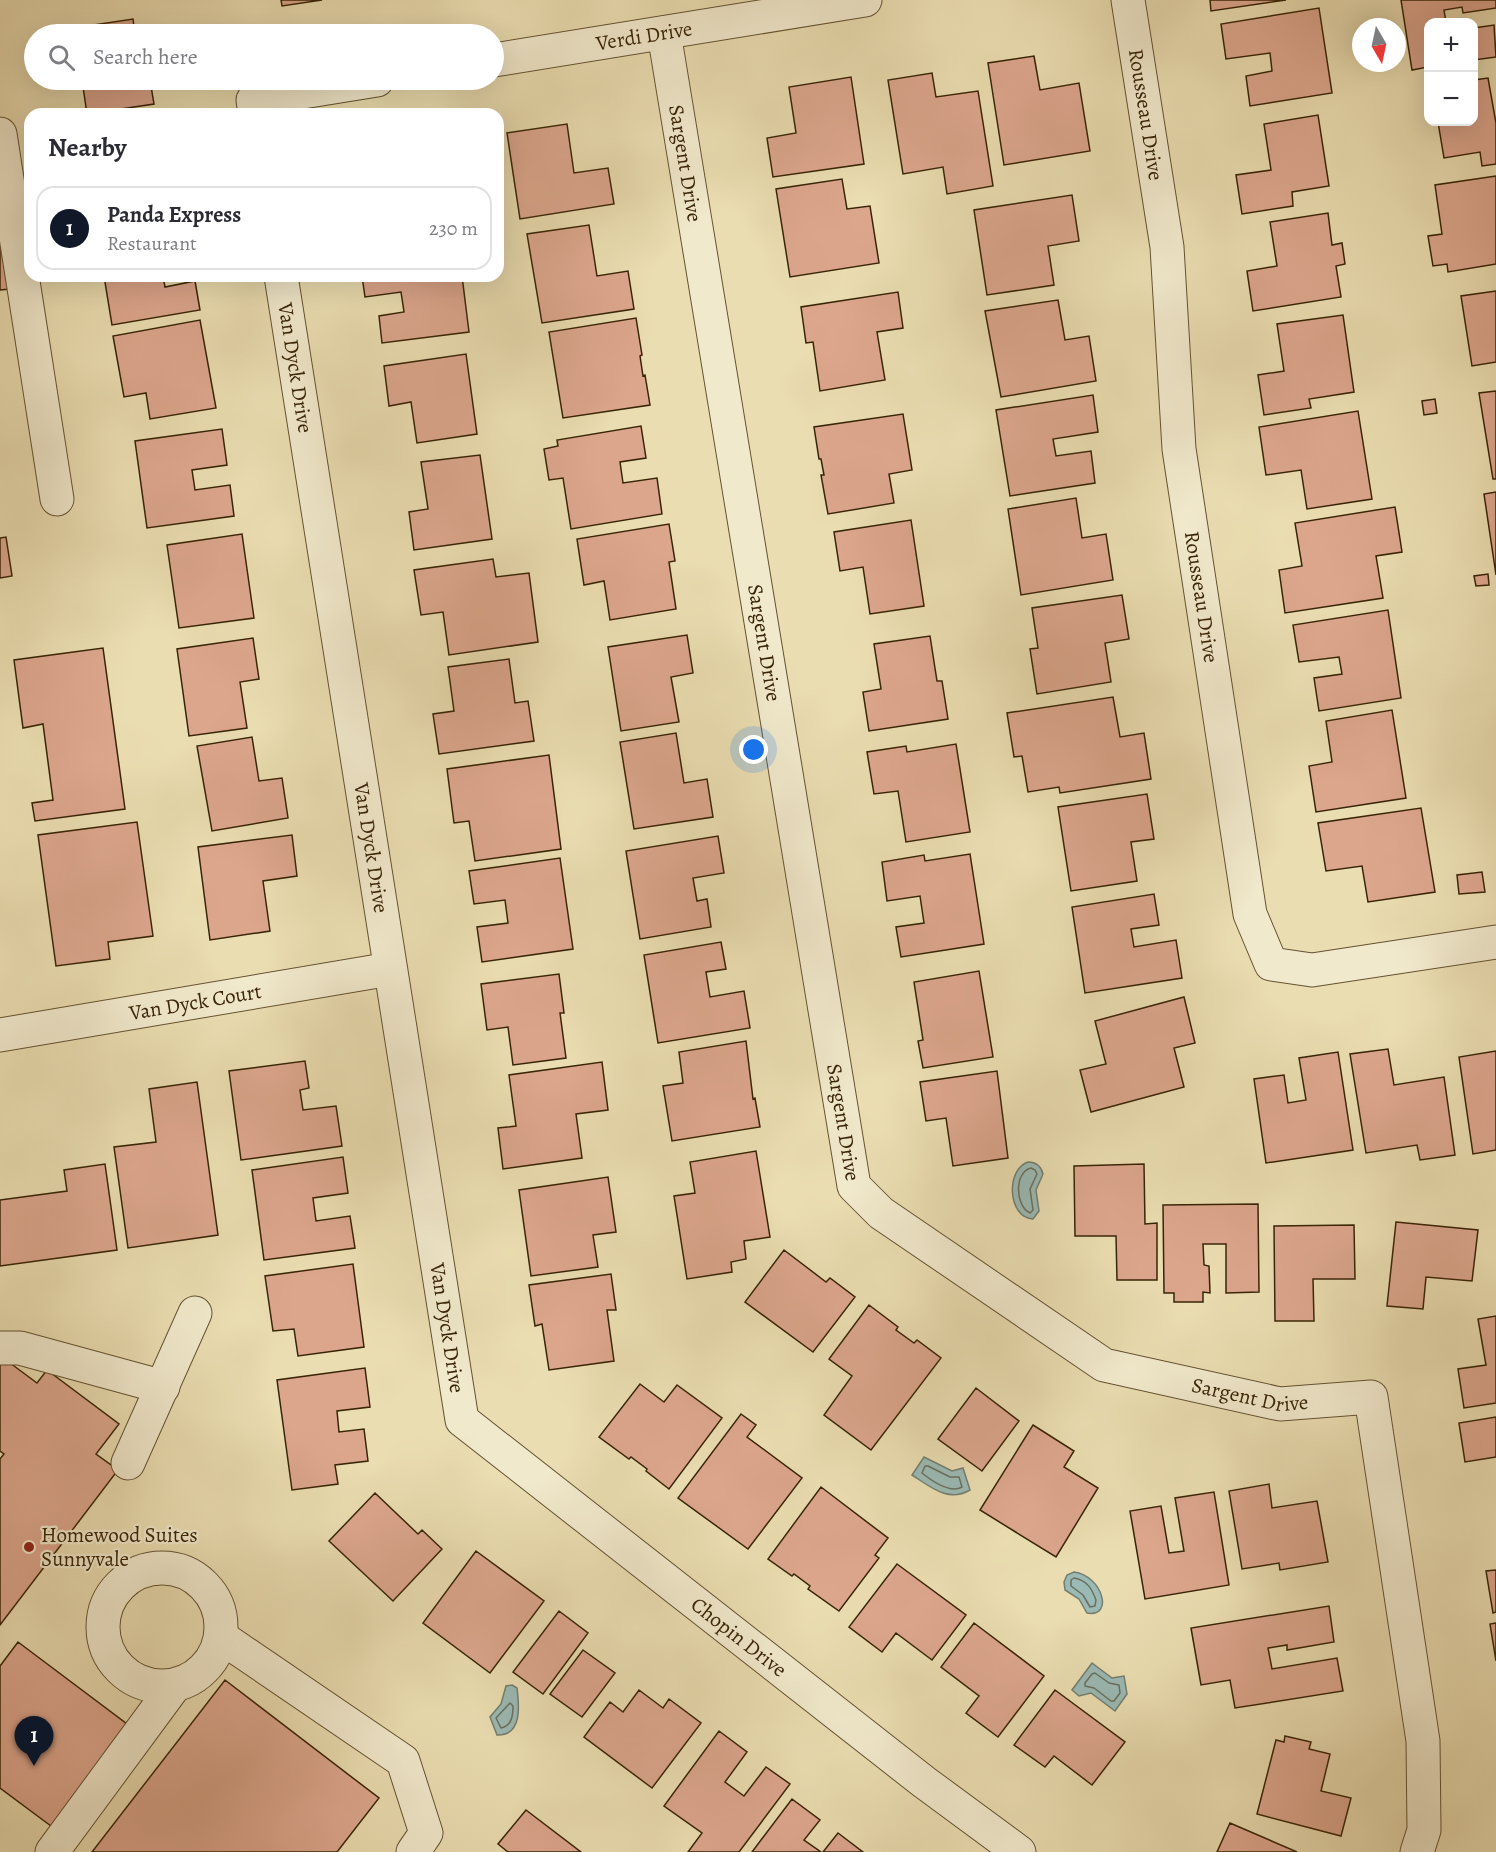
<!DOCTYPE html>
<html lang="en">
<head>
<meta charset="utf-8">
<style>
  body { margin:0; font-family:Alegreya,serif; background:#f2f2f3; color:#2b2b33 }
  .controls { position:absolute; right:18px; top:18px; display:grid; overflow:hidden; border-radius:12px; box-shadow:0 6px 24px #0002 }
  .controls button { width:54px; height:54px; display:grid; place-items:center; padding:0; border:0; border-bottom:2px solid #e1e1e2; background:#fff; color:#2b2b33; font:30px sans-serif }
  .compass { position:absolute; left:1352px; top:18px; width:54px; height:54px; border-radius:50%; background:#fff; box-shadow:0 6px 24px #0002; rotate:171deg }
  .you { position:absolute; left:754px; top:750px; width:21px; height:21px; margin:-15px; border:4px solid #fff; border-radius:50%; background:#1a73e8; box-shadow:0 0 0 9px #1a73e833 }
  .badge { display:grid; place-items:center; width:39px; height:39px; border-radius:50%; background:#111827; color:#fff; font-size:20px; font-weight:700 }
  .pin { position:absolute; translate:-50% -50px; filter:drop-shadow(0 2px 3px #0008) }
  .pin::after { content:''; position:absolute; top:32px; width:21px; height:18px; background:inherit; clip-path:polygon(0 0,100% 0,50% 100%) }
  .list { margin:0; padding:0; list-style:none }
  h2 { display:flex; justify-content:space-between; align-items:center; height:78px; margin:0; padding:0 24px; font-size:26px }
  h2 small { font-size:20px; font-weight:400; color:#7c7c81 }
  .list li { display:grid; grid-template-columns:39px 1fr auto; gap:18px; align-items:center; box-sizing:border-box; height:84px; margin:0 12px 12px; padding:0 12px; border:2px solid #e1e1e2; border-radius:18px }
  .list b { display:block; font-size:22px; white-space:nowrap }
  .list p { margin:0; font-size:20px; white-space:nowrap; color:#7c7c81 }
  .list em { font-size:20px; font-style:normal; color:#7c7c81 }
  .icon { flex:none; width:33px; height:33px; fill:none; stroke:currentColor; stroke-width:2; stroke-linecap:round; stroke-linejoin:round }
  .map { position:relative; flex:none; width:1496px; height:1852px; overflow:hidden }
  .search { position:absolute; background:#fff; box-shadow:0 6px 24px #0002; left:24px; top:24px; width:480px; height:66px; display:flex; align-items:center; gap:15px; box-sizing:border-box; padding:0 21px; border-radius:33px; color:#7c7c81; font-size:22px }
  .panel { position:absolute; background:#fff; box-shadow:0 6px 24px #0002; left:24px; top:108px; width:480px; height:174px; border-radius:18px }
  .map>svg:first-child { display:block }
  .water { fill:#9bbab5; stroke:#737e6f; stroke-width:1.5 }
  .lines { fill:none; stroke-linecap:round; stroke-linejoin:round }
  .shore { stroke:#6a6f5e; stroke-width:1.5 }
  .building { fill:#dca68d; stroke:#382406; stroke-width:1.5 }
  .minor-casing { stroke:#645231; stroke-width:35 }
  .minor { stroke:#f1e9cc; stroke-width:33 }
  .poi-dot { fill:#8f2418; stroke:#f1e9cc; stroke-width:2 }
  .labels { text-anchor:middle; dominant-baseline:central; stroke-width:4.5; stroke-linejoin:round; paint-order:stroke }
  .street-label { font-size:21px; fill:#382406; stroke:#f1e9cc }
  .poi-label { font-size:21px; fill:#382406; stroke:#f1e9cc; text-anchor:start }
</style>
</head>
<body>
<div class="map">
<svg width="1496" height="1852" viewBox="0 0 1496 1852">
  <rect width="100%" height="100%" fill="#eaddb1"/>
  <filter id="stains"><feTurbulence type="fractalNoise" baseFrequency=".00333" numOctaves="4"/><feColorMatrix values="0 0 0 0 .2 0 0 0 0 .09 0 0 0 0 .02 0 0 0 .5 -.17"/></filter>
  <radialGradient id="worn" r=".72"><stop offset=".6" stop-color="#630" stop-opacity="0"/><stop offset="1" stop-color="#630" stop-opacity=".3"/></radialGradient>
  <!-- water -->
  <path class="water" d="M1028,1162C1036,1162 1041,1166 1043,1174L1036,1190L1039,1211L1033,1219C1008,1218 1005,1170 1028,1162Z
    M924,1457L952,1471L963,1468L970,1490C948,1503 931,1487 912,1475Z
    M1074,1572C1103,1576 1114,1618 1087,1613L1079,1599L1065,1590L1064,1582L1067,1575Z
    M1092,1663L1112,1678L1124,1676L1127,1694L1115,1711L1091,1693L1079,1696L1072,1690Z
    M512,1685L517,1688C519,1704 523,1736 497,1735L490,1717L501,1704L506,1686Z"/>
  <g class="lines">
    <!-- shore -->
    <path class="shore" d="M1031,1168L1035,1170L1037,1174L1030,1189L1033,1210L1030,1213C1015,1206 1014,1172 1031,1168Z
      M925,1466H928L950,1477H959L962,1487C950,1494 932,1481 922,1473Z
      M1074,1578C1087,1580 1092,1589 1096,1600L1095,1606L1090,1607L1083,1595L1071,1586V1580Z
      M1095,1673L1109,1683L1119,1685L1120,1693L1114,1701H1111L1094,1688L1085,1686V1683L1092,1674Z
      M510,1703L513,1706C513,1715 512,1726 501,1728L496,1718Z"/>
  </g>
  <!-- building -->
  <path class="building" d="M281,0H322L282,6Z
    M1210,0H1286L1211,11Z
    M1401,0H1496V8L1463,13L1462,7L1444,10L1446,22H1428V67L1412,70Z
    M1319,8L1332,93L1250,106L1246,76L1272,71L1270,53L1226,59L1221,24Z
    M133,19L135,34H75L74,28Z
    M1494,25L1496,57L1474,60V28Z
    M1034,56L1040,90L1079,83L1090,151L1004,165L988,63Z
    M932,73L936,97L978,91L993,186L947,194L943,167L903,174L888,80Z
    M851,77L864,164L773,177L767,138L796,133L789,87Z
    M1488,78L1496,123V164L1482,166L1480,152L1444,158L1438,122H1474V80Z
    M82,80H150L154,104L87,114Z
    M1318,115L1329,186L1292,192L1293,206L1242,214L1236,175L1271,170L1264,124Z
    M567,124L574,173L608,168L614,204L520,219L507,133Z
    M1496,176V264L1448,272L1447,264L1433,266L1428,236L1442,234L1435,185Z
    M842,179L847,209L870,206L879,263L790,277L776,189Z
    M1072,195L1079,241L1048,246L1054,285L987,295L974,210Z
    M1328,213L1332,245L1342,243L1345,264L1336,266L1341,297L1253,311L1247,271L1277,266L1270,222Z
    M0,214L10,289L0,290Z
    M589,225L597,276L628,271L634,309L542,323L527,234Z
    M104,276H163L165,287L195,281L200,310L112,325Z
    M362,276H462L469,332L382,343L379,316L404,312L401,292L365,297Z
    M1496,291V362L1472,366L1461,296Z
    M898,292L903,328L877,332L885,380L820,391L813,342L806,343L801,307Z
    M1058,300L1065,340L1089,336L1096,381L1001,397L985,311Z
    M1343,315L1354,392L1309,399L1311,408L1264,415L1258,375L1284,371L1277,324Z
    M636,318L642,355L640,356L643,376L645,375L650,405L563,418L549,332Z
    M200,320L216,408L150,419L146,393L124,397L113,336Z
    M466,354L477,434L417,443L411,402L389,406L384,366Z
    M1496,391V479H1493L1479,393Z
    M1093,395L1098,432L1053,439L1056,456L1091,451L1095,483L1010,496L996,410Z
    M1435,399L1437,413L1424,415L1422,401Z
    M1358,411L1372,499L1307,509L1301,470L1266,475L1259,427Z
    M903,414L912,470L889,474L894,503L828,514L821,475H824L821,459H819L814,427Z
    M641,426L646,458L620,462L623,483L657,478L662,514L571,529L563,478L549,480L544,449L558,446L557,440Z
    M222,429L227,465L192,470L195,490L230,485L234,516L147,528L135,441Z
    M480,455L492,539L414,550L409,512L428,509L421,462Z
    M1496,492V575L1484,494Z
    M1076,498L1082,538L1106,534L1113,580L1021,595L1008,509Z
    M1395,507L1402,552L1376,556L1383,598L1285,613L1279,570L1302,566L1295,523Z
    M911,520L924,606L870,614L863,567L840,571L834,532Z
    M669,524L675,561L669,562L676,609L610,620L604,581L584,585L577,539Z
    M242,534L254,618L179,628L167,545Z
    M6,537L12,576L0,578V538Z
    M493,559L496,577L529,573L538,642L449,655L443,612L421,615L414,570Z
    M1488,574L1489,585L1476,586L1474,576Z
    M1122,595L1129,639L1105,643L1111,682L1037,694L1030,649L1038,648L1032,608Z
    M1388,610L1401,698L1319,711L1314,678L1342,674L1339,657L1299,662L1293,625Z
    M687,635L693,673L671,677L679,722L621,731L608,647Z
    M930,636L937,681H942L948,719L869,731L863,692L881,689L874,644Z
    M253,638L259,679L240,682L247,728L189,736L177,649Z
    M103,648L125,809L35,821L32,803L53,800L43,724L23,728L14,660Z
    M509,659L515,703L528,701L534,741L439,754L433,714L454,711L448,667Z
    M1113,697L1120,737L1144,733L1151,779L1060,793L1059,787L1028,792L1022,756L1014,757L1007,713Z
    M1392,710L1406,798L1316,812L1309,766L1332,762L1326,721Z
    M676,733L684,783L707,779L713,817L634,829L620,742Z
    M252,737L259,781L282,778L288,818L212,831L197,746Z
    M956,744L970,832L906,842L898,791L874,794L867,752L906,746L907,752Z
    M549,755L561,849L475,861L469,821L454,823L447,769Z
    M1147,794L1154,839L1131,842L1137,881L1071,891L1058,807Z
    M1421,808L1435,892L1368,902L1362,866L1326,871L1318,823Z
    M137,822L153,936L108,942L110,959L56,966L38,835Z
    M292,835L297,876L263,881L270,931L210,940L198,847Z
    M718,836L724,873L693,878L697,901L707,899L711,927L640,939L626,851Z
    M970,854L984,944L901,957L896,927L924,923L920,896L887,901L882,862L924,855L925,861Z
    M560,858L573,949L482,962L477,927L508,923L505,900L474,904L469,871Z
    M1482,872L1485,892L1459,894L1457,875Z
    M1154,894L1159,925L1131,929L1134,947L1176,940L1182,978L1085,993L1072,907Z
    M721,942L726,969L706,972L710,997L744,991L750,1028L658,1043L644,955Z
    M979,971L993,1057L923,1068L918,1041L923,1040L914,982Z
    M559,974L564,1013H560L566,1058L513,1065L508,1027L487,1030L481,984Z
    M1184,997L1195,1043L1174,1048L1184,1087L1091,1112L1080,1070L1106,1064L1095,1021Z
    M746,1041L753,1099L755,1098L760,1127L672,1141L663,1086L683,1083L679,1052Z
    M1388,1049L1394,1085L1444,1077L1455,1155L1420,1160L1417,1145L1366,1153L1350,1054Z
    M1496,1051V1150L1473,1154L1459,1057Z
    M1338,1052L1353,1150L1266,1163L1254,1079L1284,1075L1288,1103L1306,1100L1299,1058Z
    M305,1061L309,1088L300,1090L303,1110L336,1106L342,1146L241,1160L229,1071Z
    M602,1062L608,1110L576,1114L582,1158L503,1169L498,1128L516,1126L509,1075Z
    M997,1071L1008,1158L953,1166L946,1118L926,1121L920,1082Z
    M197,1082L218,1235L128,1248L114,1147L156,1142L149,1089Z
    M756,1151L770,1237L744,1241L746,1259L731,1262L732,1272L687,1279L674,1196L695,1193L690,1162Z
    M343,1157L348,1193L313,1198L316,1221L350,1216L355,1248L264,1260L252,1170Z
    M105,1164L117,1250L0,1266V1200L67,1191L64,1170Z
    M1144,1164L1145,1224L1157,1223V1280H1117L1116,1236H1075L1074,1166Z
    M608,1177L616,1232L593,1235L598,1267L531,1276L519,1190Z
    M1258,1204L1259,1292L1226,1293V1244H1203L1204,1265L1209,1266L1210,1293L1203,1292V1302H1174V1293H1164L1163,1205Z
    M1396,1222L1478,1230L1472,1281L1426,1277L1423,1309L1387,1306Z
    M1354,1225L1355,1279H1313L1314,1321H1275L1274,1226Z
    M784,1250L826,1282L830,1278L855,1297L813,1352L745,1302Z
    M353,1264L364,1347L298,1356L294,1329L273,1331L265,1276Z
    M611,1274L616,1310H607L614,1361L549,1370L542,1324L535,1326L529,1285Z
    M869,1305L898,1327L896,1330L914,1343L917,1340L941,1358L871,1450L824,1415L852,1376L829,1359Z
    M1496,1316V1403L1464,1408L1458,1369L1486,1365L1478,1319Z
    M2,1357L37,1383L47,1370L119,1424L96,1454L118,1470L0,1625V1459L4,1454L0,1451V1360Z
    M365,1368L370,1407L337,1411L339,1432L364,1429L368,1461L335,1465L338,1484L292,1490L277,1380Z
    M640,1384L664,1402L677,1385L722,1418L669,1489L646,1471L647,1469L631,1457L629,1459L599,1437Z
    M976,1388L1019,1421L982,1471L938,1439Z
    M741,1414L756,1425L747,1437L802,1478L748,1549L678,1498Z
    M1496,1417V1457L1465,1462L1459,1423Z
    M1033,1425L1074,1451L1064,1467L1098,1488L1056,1557L980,1510Z
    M1269,1484L1272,1508L1317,1501L1328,1562L1280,1570L1279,1563L1242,1569L1229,1491Z
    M821,1487L888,1538L875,1555L879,1558L839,1611L808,1589L810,1586L794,1574L792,1576L768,1559Z
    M1214,1492L1229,1585L1145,1599L1130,1511L1161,1506L1169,1553L1184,1551L1175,1498Z
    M375,1493L418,1534L422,1530L442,1549L393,1601L329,1541Z
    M476,1551L544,1601L490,1673L423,1623Z
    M897,1564L966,1615L932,1660L896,1633L882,1652L849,1627Z
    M1496,1570V1612L1493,1613L1486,1571Z
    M1329,1606L1334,1642L1287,1650V1645L1268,1648L1272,1669L1337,1658L1343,1691L1235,1708L1230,1680L1201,1685L1191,1628Z
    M559,1611L588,1633L543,1694L513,1672Z
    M974,1623L1044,1676L998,1737L966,1713L979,1696L941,1667Z
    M1496,1623V1661L1490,1624Z
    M18,1642L127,1724L51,1826L0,1788V1666Z
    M583,1650L615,1673L582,1717L550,1694Z
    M225,1680L379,1798L337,1852H92Z
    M639,1690L663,1708L669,1699L701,1723L652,1788L584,1737L610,1702L623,1712Z
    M1055,1690L1125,1742L1092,1785L1054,1756L1045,1767L1014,1745Z
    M719,1731L747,1752L725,1782L744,1796L766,1767L790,1784L739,1852H688L702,1833L664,1806Z
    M1285,1736L1311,1742L1309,1749L1330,1754L1321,1791L1351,1798L1341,1836L1257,1814L1276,1740L1284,1742Z
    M792,1799L820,1820L804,1840L821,1852H752Z
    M526,1810L581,1852H508L498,1844Z
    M1230,1823L1297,1852H1217Z
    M838,1833L863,1852H823Z"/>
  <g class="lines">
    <!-- minor casing -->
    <g class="minor-casing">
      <g id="minor">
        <path id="s1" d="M1128,0L1167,247L1179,449L1250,914L1271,964L1312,970L1496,942"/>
        <path id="s2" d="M664,33L854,1186L881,1213L1104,1365L1280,1404L1371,1397L1423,1741L1424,1830L1417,1852"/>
        <path id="s3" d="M494,60L865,0"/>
        <path d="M255,114L253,100L377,80"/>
        <path d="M0,134L57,499"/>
        <path id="s4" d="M281,276L462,1420L924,1782L1019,1852"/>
        <path id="s5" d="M0,1035L390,969"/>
        <path d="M0,1348H20L163,1387"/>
        <path d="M128,1463L195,1313"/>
        <circle cx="162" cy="1627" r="59"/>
        <path d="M221,1637L403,1761L426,1833L413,1852"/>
        <path d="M52,1852L175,1685"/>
      </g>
    </g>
    <!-- minor -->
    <use href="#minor" class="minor"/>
  </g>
  <!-- markers -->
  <circle class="poi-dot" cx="29" cy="1547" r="6"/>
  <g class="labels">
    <!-- street labels -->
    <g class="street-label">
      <text stroke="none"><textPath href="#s3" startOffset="152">Verdi Drive</textPath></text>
      <text stroke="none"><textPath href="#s1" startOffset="116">Rousseau Drive</textPath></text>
      <text stroke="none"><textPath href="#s2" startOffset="132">Sargent Drive</textPath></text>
      <text stroke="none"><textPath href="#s4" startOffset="93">Van Dyck Drive</textPath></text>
      <text stroke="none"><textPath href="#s1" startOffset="602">Rousseau Drive</textPath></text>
      <text stroke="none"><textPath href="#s2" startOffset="618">Sargent Drive</textPath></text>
      <text stroke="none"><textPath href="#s4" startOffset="579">Van Dyck Drive</textPath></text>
      <text stroke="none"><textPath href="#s5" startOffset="198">Van Dyck Court</textPath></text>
      <text stroke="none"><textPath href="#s2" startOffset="1104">Sargent Drive</textPath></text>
      <text stroke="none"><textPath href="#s4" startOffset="1065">Van Dyck Drive</textPath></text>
      <text stroke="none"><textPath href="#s2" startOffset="1626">Sargent Drive</textPath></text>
      <text stroke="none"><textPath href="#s4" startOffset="1510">Chopin Drive</textPath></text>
    </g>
    <!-- poi labels -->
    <g class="poi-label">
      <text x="41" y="1535">Homewood Suites<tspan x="41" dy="24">Sunnyvale</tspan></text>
    </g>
  </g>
  <rect width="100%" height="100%" filter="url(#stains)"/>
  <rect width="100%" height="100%" fill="url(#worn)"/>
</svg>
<div class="controls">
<button>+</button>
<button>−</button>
</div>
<svg class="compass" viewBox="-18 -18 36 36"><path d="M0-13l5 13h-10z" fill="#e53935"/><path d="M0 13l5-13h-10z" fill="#7c7c81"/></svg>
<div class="you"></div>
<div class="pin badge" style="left:34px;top:1766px">1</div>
<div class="search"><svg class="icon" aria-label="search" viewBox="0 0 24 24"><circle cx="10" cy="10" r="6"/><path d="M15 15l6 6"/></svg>Search here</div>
<section class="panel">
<h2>Nearby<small></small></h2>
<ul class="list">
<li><span class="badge">1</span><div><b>Panda Express</b><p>Restaurant</p></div><em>230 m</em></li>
</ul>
</section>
</div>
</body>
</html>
